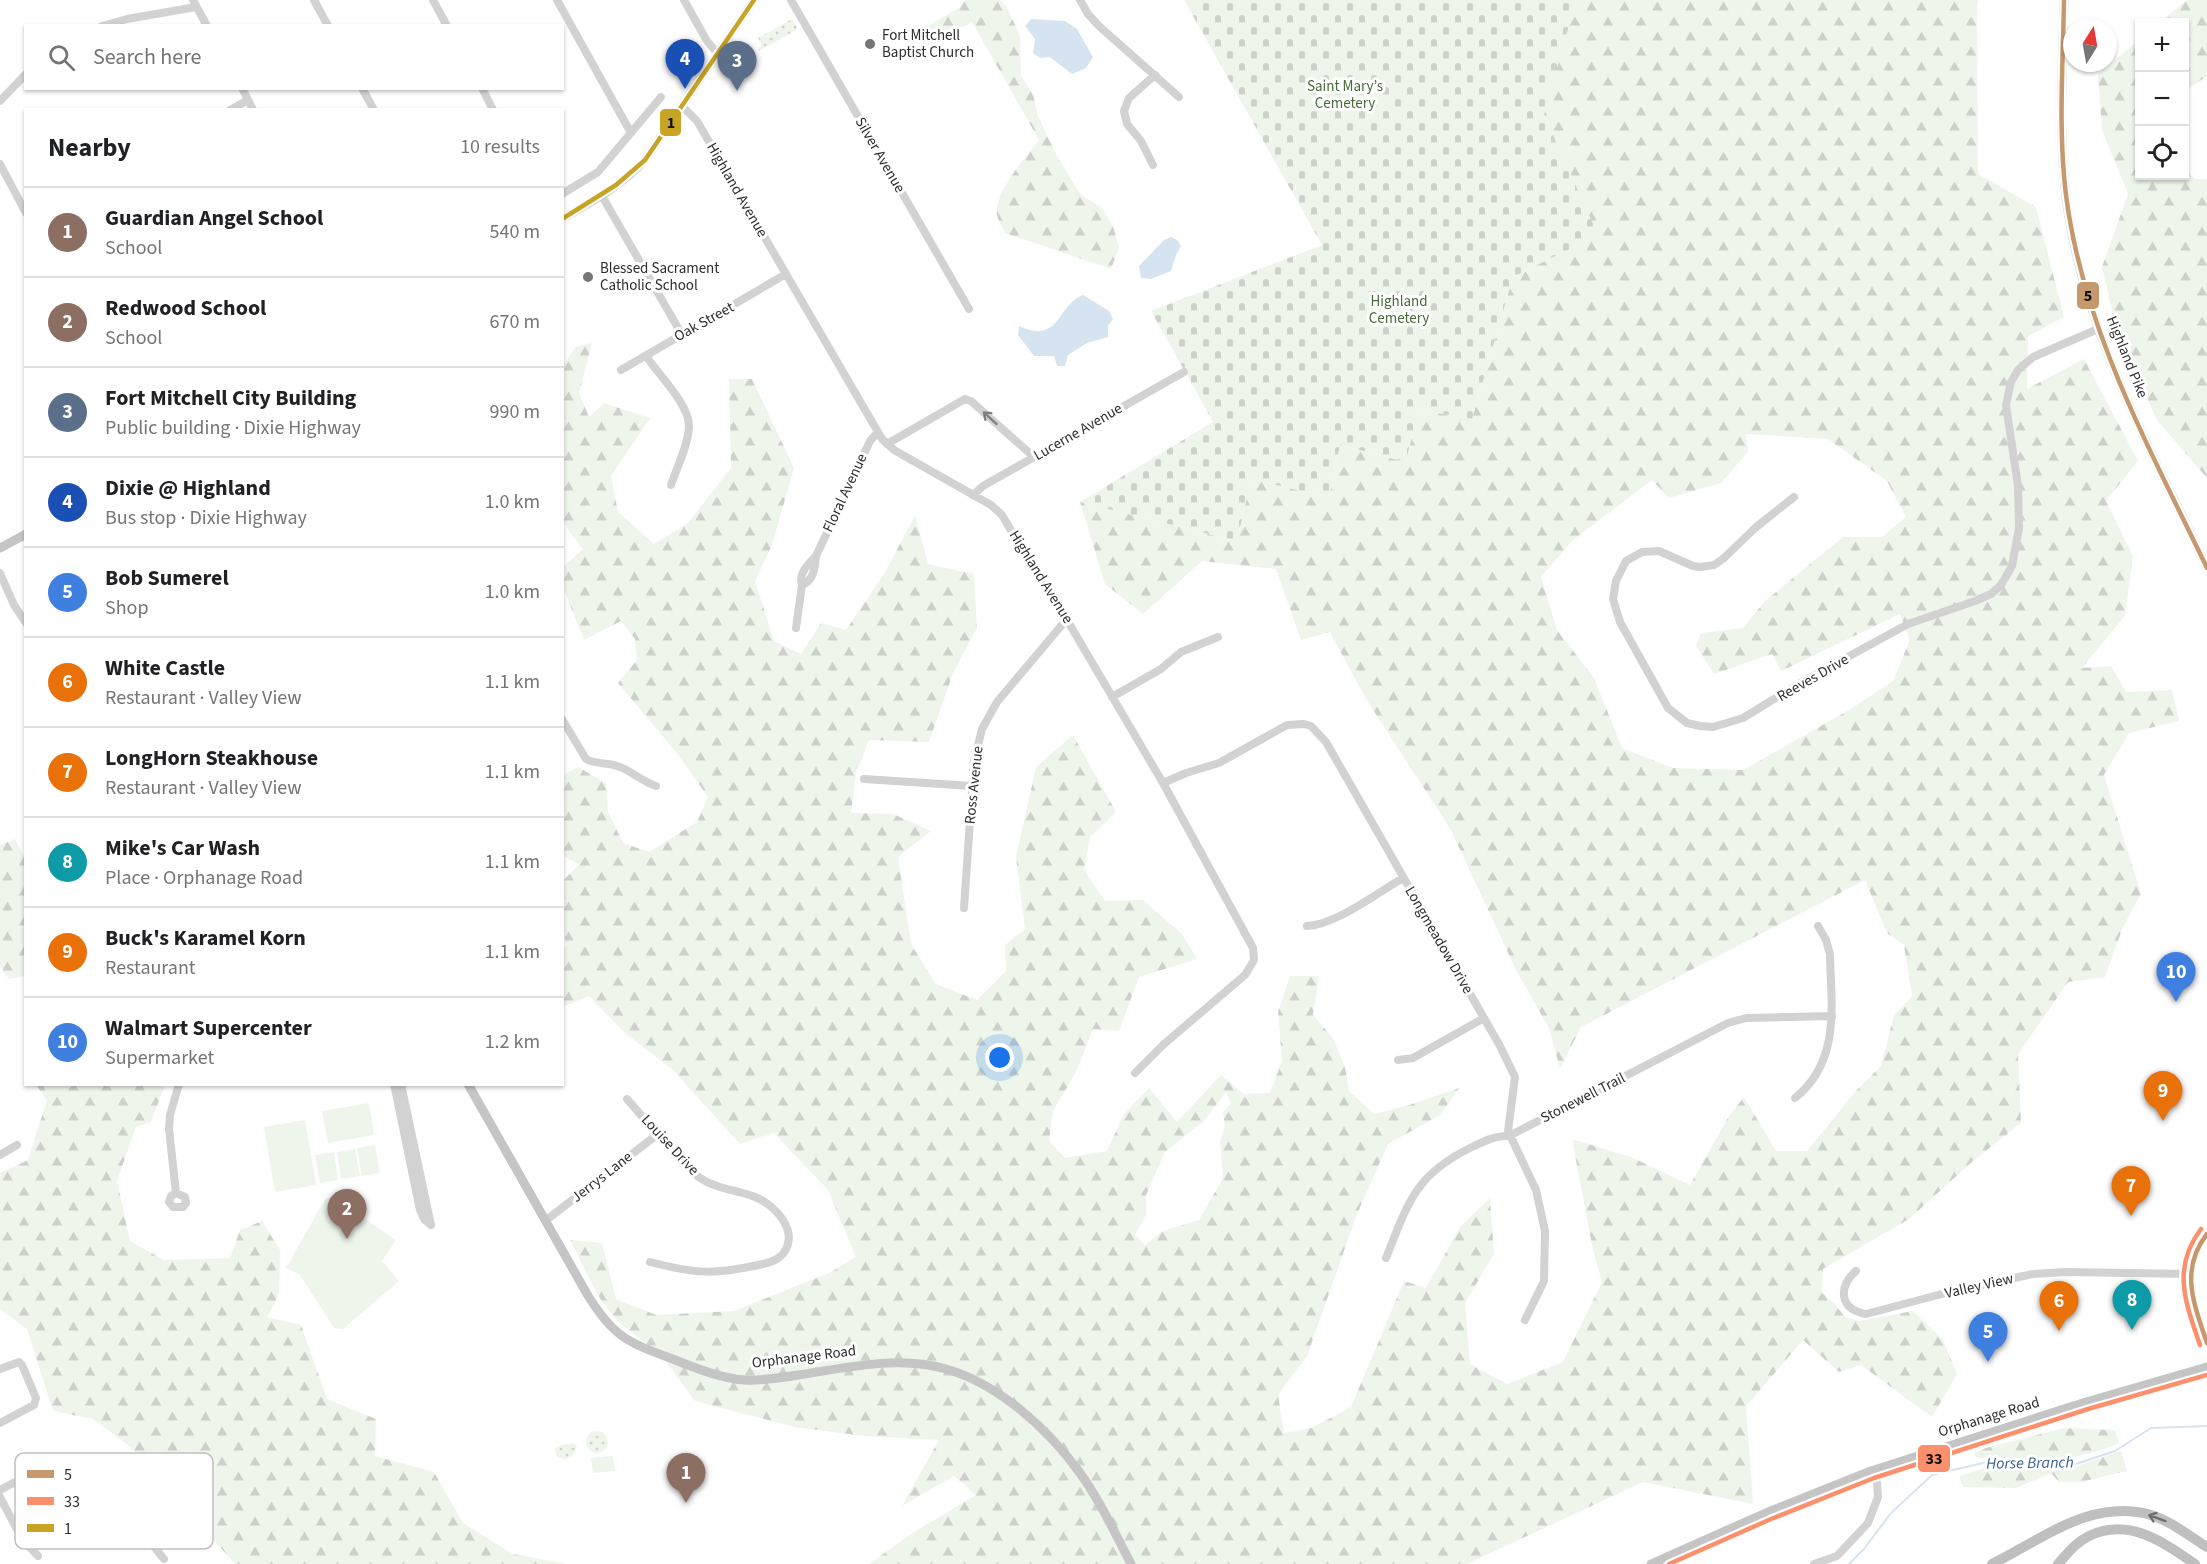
<!DOCTYPE html>
<html lang="en">
<head>
<meta charset="utf-8">
<style>
  body { margin:0; font-family:"Source Sans 3",sans-serif; background:#f2f2f2; color:#202124 }
  .controls { position:absolute; right:18px; top:18px; display:grid; overflow:hidden; border-radius:0px; box-shadow:0 2px 4px #0004 }
  .controls button { width:54px; height:54px; display:grid; place-items:center; padding:0; border:0; border-bottom:2px solid #e0e0e0; background:#fff; color:#202124; font:30px sans-serif }
  .compass { position:absolute; left:2063px; top:18px; width:54px; height:54px; border-radius:50%; background:#fff; box-shadow:0 2px 4px #0004; rotate:11deg }
  .you { position:absolute; left:1000px; top:1058px; width:21px; height:21px; margin:-15px; border:4px solid #fff; border-radius:50%; background:#1a73e8; box-shadow:0 0 0 9px #1a73e833 }
  .badge { display:grid; place-items:center; width:39px; height:39px; border-radius:50%; background:#db2777; color:#fff; font-size:20px; font-weight:700 }
  .pin { position:absolute; translate:-50% -50px; filter:drop-shadow(0 2px 3px #0008) }
  .pin::after { content:''; position:absolute; top:32px; width:21px; height:18px; background:inherit; clip-path:polygon(0 0,100% 0,50% 100%) }
  .list { margin:0; padding:0; list-style:none }
  h2 { display:flex; justify-content:space-between; align-items:center; height:78px; margin:0; padding:0 24px; font-size:26px }
  h2 small { font-size:20px; font-weight:400; color:#757577 }
  .list li { display:grid; grid-template-columns:39px 1fr auto; gap:18px; align-items:center; box-sizing:border-box; height:90px; padding:0 24px; border-top:2px solid #e0e0e0 }
  .list b { display:block; font-size:22px; white-space:nowrap }
  .list p { margin:0; font-size:20px; white-space:nowrap; color:#757577 }
  .list em { font-size:20px; font-style:normal; color:#757577 }
  .icon { flex:none; width:33px; height:33px; fill:none; stroke:currentColor; stroke-width:2; stroke-linecap:round; stroke-linejoin:round }
  .map { position:relative; flex:none; width:2207px; height:1564px; overflow:hidden }
  .search { position:absolute; background:#fff; box-shadow:0 2px 4px #0004; left:24px; top:24px; width:540px; height:66px; display:flex; align-items:center; gap:15px; box-sizing:border-box; padding:0 21px; border-radius:0px; color:#757577; font-size:22px }
  .panel { position:absolute; background:#fff; box-shadow:0 2px 4px #0004; left:24px; top:108px; width:540px; height:978px; border-radius:0px }
  .map>svg:first-child { display:block }
  .green { fill:url(#green-dots) }
  .forest { fill:url(#forest-firs); fill-rule:evenodd }
  .cemetery { fill:url(#cemetery-stones) }
  .pitch { fill:#eef5eb }
  .water { fill:#d6e4f2 }
  .lines { fill:none; stroke-linecap:round; stroke-linejoin:round }
  .stream { stroke:#d6e4f2; stroke-width:2 }
  .minor { stroke:#d2d2d2; stroke-width:8 }
  .major { stroke:#c5c5c5; stroke-width:9 }
  .highway { stroke:#bfbfbf; stroke-width:10 }
  .bus-1-casing { stroke:#fff; stroke-width:9 }
  .bus-2-casing { stroke:#fff; stroke-width:9 }
  .bus-3-casing { stroke:#fff; stroke-width:9 }
  .bus-1 { stroke:#c5986d; stroke-width:4.5 }
  .bus-2 { stroke:#fd906c; stroke-width:4.5 }
  .bus-3 { stroke:#c8a426; stroke-width:4.5 }
  .oneway { stroke:#808080 }
  .oneway2 { stroke:#6f6f6f }
  .poi-dot { fill:#767676; stroke:#fff; stroke-width:2 }
  .labels { text-anchor:middle; dominant-baseline:central; stroke-width:6; stroke-linejoin:round; paint-order:stroke }
  .poi-label { font-size:15px; fill:#2d2d2d; stroke:#fff; text-anchor:start }
  .park-label { font-size:15px; fill:#496b39; stroke:#fff }
  .street-label { font-size:15px; fill:#2d2d2d; stroke:#fff }
  .water-label { font-size:16px; font-style:italic; fill:#376393; stroke:#fff }
  .key { fill:#fff; stroke:#c0c0c0; stroke-width:1.5 }
  .key-label { font-size:16px; fill:#2d2d2d }
  .line-badge { stroke:#fff; stroke-width:2 }
  .pale-badge-label { font-size:16px; text-anchor:middle; font-weight:bold; fill:#111 }
</style>
</head>
<body>
<div class="map">
<svg width="2207" height="1564" viewBox="0 0 2207 1564">
  <defs>
    <pattern id="green-dots" width="8" height="8" patternUnits="userSpaceOnUse" patternTransform="scale(1.5)"><rect width="8" height="8" fill="#eef5eb"/><path d="M2 2h.1M6 6h.1" fill="none" stroke="#ccd2ca" stroke-width="1.8" stroke-linecap="round"/></pattern>
    <pattern id="forest-firs" width="22" height="20" patternUnits="userSpaceOnUse" patternTransform="scale(1.5)"><rect width="22" height="20" fill="#eef5eb"/><path d="M5 1l3.5 6h-7zM16 11l3.5 6h-7z" fill="#ccd2ca"/></pattern>
    <pattern id="cemetery-stones" width="16" height="16" patternUnits="userSpaceOnUse" patternTransform="scale(1.5)"><rect width="16" height="16" fill="#eef5eb"/><path d="M2 7V4a2 2 0 0 1 4 0v3zM10 15v-3a2 2 0 0 1 4 0v3z" fill="#ccd2ca"/></pattern>
  </defs>
  <rect width="100%" height="100%" fill="#fff"/>
  <!-- green -->
  <path class="green" d="M792,19L798,29L759,51L758,48L762,46L758,38Z
    M586 1442a11 11 0 1 1 22 0a11 11 0 1 1-22 0Z
    M574,1443L577,1447L573,1455L565,1459L557,1457L555,1449L558,1446Z"/>
  <!-- forest -->
  <path class="forest" d="M964,0H1000L1007,7L1020,36L1021,76L1033,94L1038,116L1058,158L1081,195L1101,207L1113,226L1119,248L1111,269L1005,233C1003,228 998,221 997,215C993,193 1026,157 1039,140L972,22L925,48L916,33L960,7Z
    M1522,0H1978L1977,8L1978,174L2036,207L2064,317L2028,336L2027,389L2084,359L2138,461L2106,501L2133,556L2125,616L2082,668L2111,666L2126,692L2172,690L2179,721L2129,733L2104,775L2141,894L2123,927L2105,977L2068,982L2018,1054L2021,1123L1973,1161L1909,1219L1823,1269L1822,1293L1834,1303L1845,1317L1859,1321L1913,1311L1943,1340L1957,1374L1932,1417L1861,1365L1839,1372L1803,1340L1746,1406L1753,1504L1643,1482L1467,1564H869L914,1532L976,1495L954,1476L902,1506L939,1440L864,1436L795,1427L695,1401L661,1355L617,1321L599,1297L570,1240L602,1243L616,1299L656,1315L734,1311L829,1273L856,1257L828,1190L774,1133L740,1144L673,1070L625,1033L589,996L564,1006L562,1004V950L567,946L563,932V881L579,864L563,856V775L578,767L606,783L608,812L623,843L649,852L697,822L708,797L676,752L618,683L637,660L635,639L621,621L584,640L563,587V567L583,549L569,531L563,519V366L575,347L592,343L579,393L589,417L604,403L650,418L611,476L618,512L654,544L687,524L731,468L729,379H752L794,468L772,545L755,581L774,641L801,654L821,623L846,630L886,571L915,515L928,564L974,574L977,628L953,673L929,742L869,740L856,773L851,813L893,814L931,831L898,857L911,944L936,984L977,1000L1006,971L1005,945L1025,929L1016,857L1036,767L1073,735L1116,812L1090,837L1084,870L1105,901L1143,900L1182,934L1197,959L1139,977L1119,1031L1093,1029L1076,1072L1053,1111L1049,1141L1065,1158L1107,1151L1124,1114L1149,1088L1177,1122L1221,1075L1244,1094L1270,1093L1282,1061L1278,1012L1290,976H1319L1313,1015L1333,1038L1345,1067L1349,1091L1374,1114L1409,1105L1459,1088L1440,1115L1388,1144L1357,1214L1307,1356L1278,1395L1284,1433L1312,1428L1351,1407L1404,1281L1426,1288L1460,1227L1490,1198L1494,1254L1465,1303L1470,1364L1507,1384L1563,1362L1602,1282L1593,1250L1572,1139L1631,1157L1690,1185L1729,1116L1744,1097L1776,1151H1807L1855,1092L1881,1066L1894,1015L1912,996L1904,945L1887,933L1865,880L1581,1027L1560,1069L1549,1028L1517,972L1451,830L1366,699L1330,632L1301,640L1276,569L1202,561L1143,614L1105,584L1080,502L1237,541L1251,479L1329,497L1340,445L1406,462L1418,409L1472,419L1513,277L1597,235L1544,115ZM1746,434L1828,439L1887,481L1906,517L1882,537H1843L1765,601L1743,628L1701,633L1696,646L1714,674L1772,654L1781,671L1900,614L1910,640L1893,681L1849,710L1743,770L1673,768L1622,748L1594,678L1557,630L1541,577L1572,541L1652,480L1669,498L1721,483L1748,452ZM1226,1092L1231,1103L1223,1113L1225,1126L1220,1141L1223,1178L1199,1220L1163,1231L1145,1245L1135,1235L1146,1215V1195L1165,1152L1204,1121Z
    M2187,0H2207V76L2187,90L2185,98L2184,22H2160Z
    M2139,40L2140,176H2184L2185,169L2195,179H2207V478L2157,420L2117,333L2102,267L2128,194L2102,130L2098,74Z
    M15,839L25,858L26,976L9,979L0,967V845Z
    M36,1085H165L151,1122L136,1127L117,1181L130,1241L164,1260L230,1258L240,1230L262,1221L280,1250L279,1295L267,1317L301,1325L327,1399L376,1419L375,1456L434,1472L463,1523L513,1554L567,1564H235L201,1526L174,1510L132,1448L93,1419L53,1411L27,1329L0,1309V1173L28,1160L47,1100Z
    M2064,1428L2115,1430L2119,1443C2081,1460 2040,1463 1999,1458C1991,1457 1983,1459 1976,1457L1974,1453L1986,1448Z
    M2121,1451L2127,1471L2081,1482H2059L2051,1473L2016,1488L1963,1487L1959,1476L1988,1467H2074Z"/>
  <!-- cemetery -->
  <path class="cemetery" d="M1184,0H1576L1544,115L1598,235L1513,277L1472,419L1418,409L1406,462L1340,445L1329,497L1251,479L1237,541L1080,502L1213,422C1193,385 1172,349 1151,311L1322,245Z"/>
  <!-- pitch -->
  <path class="pitch" d="M369,1103L374,1135L328,1143L322,1111Z
    M305,1120L316,1185L275,1192L264,1127Z
    M375,1145L380,1173L362,1176L357,1148Z
    M355,1149L360,1176L341,1179L337,1152Z
    M334,1152L338,1180L320,1183L315,1155Z
    M332,1197L396,1240L382,1261L399,1281L343,1329L334,1328L300,1275L286,1268L325,1199Z
    M613,1456L615,1471L593,1473L591,1458Z"/>
  <!-- water -->
  <path class="water" d="M1031,19L1065,21L1077,29L1093,57L1086,68L1072,74L1050,57L1040,58L1033,53L1035,39L1025,26Z
    M1171,237L1177,240L1181,246L1176,255L1171,271L1151,279L1141,278L1139,266L1164,240Z
    M1083,295L1109,311L1113,319L1108,326V337L1087,343L1068,355L1065,366H1057L1054,356H1034L1018,335L1019,326C1061,345 1057,304 1083,295Z"/>
  <g class="lines">
    <!-- stream -->
    <path class="stream" d="M1849,1564L1864,1549L1891,1513L1932,1475L1987,1462L2073,1465L2115,1451L2151,1428L2207,1426"/>
    <!-- minor -->
    <path class="minor" d="M193,0L207,26
      M314,0L328,26
      M433,0L447,26
      M557,0L631,133
      M684,0L707,41L718,54
      M791,0L969,309
      M1080,0L1088,14L1099,26L1179,97
      M102,26L127,19L196,7
      M242,88L253,110
      M362,88L374,110
      M482,88L493,110
      M0,101L26,74
      M683,107L697,121L882,439L894,450L991,505L1002,515L1056,607L1070,625L1163,783L1253,948L1254,960L1245,975L1164,1044L1135,1073
      M230,110L248,100
      M0,164L26,213
      M1153,165L1141,141L1127,124L1124,111L1129,98L1155,75
      M562,194L598,172L661,97
      M602,196L681,333
      M646,356C658,374 690,405 689,427C688,446 677,467 671,485
      M621,370L786,274
      M887,444L965,399L971,401L1034,457
      M973,495L983,486L1184,372
      M1794,497L1755,528L1724,558L1714,565L1700,567L1693,566L1659,551L1642,552L1626,561L1616,581L1613,599L1620,622L1668,708L1687,723L1700,726L1713,727L1743,718L1802,682L1908,624L1975,601L1991,594L2001,585L2012,566L2019,528L2018,486L2006,405L2011,382L2018,370L2033,357L2098,329
      M816,556C815,567 814,581 802,585C798,574 808,564 816,556L870,441L878,432
      M0,573L14,605L26,623
      M796,628L802,585
      M1112,697L1161,669L1181,652L1218,637
      M562,719L586,759C597,765 609,762 620,767C633,772 643,782 656,786
      M864,779L972,786
      M1163,783L1186,773L1219,763L1287,725L1304,724L1311,726L1326,742L1500,1046L1515,1077L1508,1131L1536,1190L1545,1231L1544,1281L1525,1320
      M964,908L974,762L982,729L997,702L1066,620
      M1307,926C1335,925 1377,893 1403,878
      M1398,1060L1413,1058L1484,1018
      M394,1084L420,1210L424,1219L431,1225
      M401,1084L431,1225
      M1795,1098C1841,1061 1831,1006 1830,954L1826,940L1818,926
      M627,1099C649,1124 671,1151 695,1174C712,1189 735,1189 755,1197C775,1205 800,1231 783,1254C778,1260 770,1262 763,1264C716,1275 696,1274 650,1262
      M0,1155L17,1145
      M176,1193L185,1197L186,1203L183,1207H173L169,1202L171,1196L176,1193L169,1129L170,1115L179,1084
      M545,1221L658,1134
      M2207,1234C2176,1264 2196,1309 2207,1343
      M1386,1258C1408,1203 1415,1175 1470,1148C1482,1142 1496,1135 1509,1136L1728,1023L1746,1018L1832,1016
      M1856,1271C1838,1287 1839,1309 1866,1314L1957,1290L2033,1274L2065,1272L2191,1274
      M0,1369L19,1362L22,1365L36,1398L34,1405L0,1423
      M0,1490L53,1462L70,1459L84,1462L100,1474L123,1509L164,1559
      M0,1497L22,1539L38,1556
      M1814,1564L1837,1556L1868,1523L1878,1497L1877,1483L1871,1471"/>
    <!-- major -->
    <path class="major" d="M2064,0C2063,65 2058,131 2066,196C2082,329 2151,449 2207,568
      M562,219C592,201 621,186 645,160L754,0
      M0,548L26,534
      M468,1084L587,1294C612,1335 626,1342 670,1358C694,1367 718,1378 744,1380C762,1381 780,1378 798,1375C847,1368 897,1355 946,1369C999,1384 1048,1429 1080,1473C1100,1501 1115,1533 1131,1564
      M1651,1564L1768,1512L1871,1471L2086,1402L2207,1367"/>
    <!-- highway -->
    <path class="highway" d="M1992,1564C2043,1539 2091,1498 2151,1515C2171,1521 2189,1536 2207,1547
      M2058,1564C2067,1554 2076,1542 2089,1536C2129,1517 2163,1542 2195,1564"/>
    <!-- bus-1 casing -->
    <g class="bus-1-casing">
      <path id="bus-1" d="M2064,0C2063,65 2058,131 2066,195C2083,329 2150,449 2207,568
        M2207,1234C2179,1270 2194,1304 2207,1343"/>
    </g>
    <!-- bus-2 casing -->
    <g class="bus-2-casing">
      <path id="bus-2" d="M2200,1345C2186,1304 2171,1268 2201,1229
        M1669,1564L1771,1519L1874,1478L2088,1409L2207,1375"/>
    </g>
    <!-- bus-3 casing -->
    <g class="bus-3-casing">
      <path id="bus-3" d="M562,219L616,185L645,160L754,0"/>
    </g>
    <!-- bus-1 -->
    <use href="#bus-1" class="bus-1"/>
    <!-- bus-2 -->
    <use href="#bus-2" class="bus-2"/>
    <!-- bus-3 -->
    <use href="#bus-3" class="bus-3"/>
  </g>
  <!-- one-way arrows -->
  <defs><path id="oneway-shaft" d="M-6 0H5M1.5-3L5.5 0L1.5 3" fill="none" stroke-width="1.6" stroke-linecap="round" stroke-linejoin="round" transform="scale(1.5)"/></defs>
  <use class="oneway" href="#oneway-shaft" transform="translate(990 418) rotate(-138)"/>
  <use class="oneway2" href="#oneway-shaft" transform="translate(2157 1518) rotate(-160)"/>
  <!-- markers -->
  <g class="poi-dot">
    <circle cx="870" cy="44" r="6"/>
    <circle cx="588" cy="277" r="6"/>
  </g>
  <g class="labels">
    <!-- poi labels -->
    <g class="poi-label">
      <text x="882" y="35">Fort Mitchell<tspan x="882" dy="17">Baptist Church</tspan></text>
      <text x="600" y="268">Blessed Sacrament<tspan x="600" dy="17">Catholic School</tspan></text>
    </g>
    <!-- park labels -->
    <g class="park-label">
      <text x="1345" y="86">Saint Mary’s<tspan x="1345" dy="17">Cemetery</tspan></text>
      <text x="1399" y="301">Highland<tspan x="1399" dy="17">Cemetery</tspan></text>
    </g>
    <!-- street labels -->
    <g class="street-label">
      <text transform="translate(880 155) rotate(60)">Silver Avenue</text>
      <text transform="translate(737 190) rotate(60)">Highland Avenue</text>
      <text transform="translate(704 322) rotate(-29)">Oak Street</text>
      <text transform="translate(2127 357) rotate(68)">Highland Pike</text>
      <text transform="translate(1078 432) rotate(-30)">Lucerne Avenue</text>
      <text transform="translate(845 493) rotate(-65)">Floral Avenue</text>
      <text transform="translate(1041 577) rotate(58)">Highland Avenue</text>
      <text transform="translate(1813 678) rotate(-30)">Reeves Drive</text>
      <text transform="translate(974 785) rotate(-84)">Ross Avenue</text>
      <text transform="translate(1439 940) rotate(60)">Longmeadow Drive</text>
      <text transform="translate(1583 1098) rotate(-27)">Stonewell Trail</text>
      <text transform="translate(670 1145) rotate(47)">Louise Drive</text>
      <text transform="translate(602 1177) rotate(-38)">Jerrys Lane</text>
      <text transform="translate(1979 1286) rotate(-13)">Valley View</text>
      <text transform="translate(804 1357) rotate(-7)">Orphanage Road</text>
      <text transform="translate(1989 1417) rotate(-17)">Orphanage Road</text>
    </g>
    <!-- water labels -->
    <g class="water-label">
      <text transform="translate(2030 1463) rotate(-1)">Horse Branch</text>
    </g>
  </g>
  <!-- legend -->
  <rect x="15" y="1453" width="198" height="96" rx="9" class="key"/>
  <rect x="27" y="1470" width="27" height="8" fill="#c5986d"/>
  <rect x="27" y="1497" width="27" height="8" fill="#fd906c"/>
  <rect x="27" y="1524" width="27" height="8" fill="#c8a426"/>
  <g class="key-label">
    <text x="64" y="1480">5</text>
    <text x="64" y="1507">33</text>
    <text x="64" y="1534">1</text>
  </g>
  <g class="line-badge">
    <rect x="659" y="108" width="23" height="29" rx="6" fill="#c8a426"/>
    <rect x="2076" y="281" width="24" height="29" rx="6" fill="#c5986d"/>
    <rect x="1917" y="1444" width="34" height="29" rx="6" fill="#fd906c"/>
  </g>
  <g class="pale-badge-label">
    <text x="671" y="128">1</text>
    <text x="2088" y="301">5</text>
    <text x="1934" y="1464">33</text>
  </g>
</svg>
<div class="controls">
<button>+</button>
<button>−</button>
<button><svg class="icon" aria-label="locate" viewBox="0 0 24 24"><circle cx="12" cy="12" r="6"/><path d="M12 2v4M12 18v4M2 12h4M18 12h4"/></svg></button>
</div>
<svg class="compass" viewBox="-18 -18 36 36"><path d="M0-13l5 13h-10z" fill="#e53935"/><path d="M0 13l5-13h-10z" fill="#757577"/></svg>
<div class="you"></div>
<div class="pin badge" style="left:686px;top:1503px;background:#8d6e63">1</div>
<div class="pin badge" style="left:347px;top:1239px;background:#8d6e63">2</div>
<div class="pin badge" style="left:737px;top:91px;background:#5c6f8a">3</div>
<div class="pin badge" style="left:685px;top:89px;background:#1a4fb4">4</div>
<div class="pin badge" style="left:1988px;top:1362px;background:#3f7fe0">5</div>
<div class="pin badge" style="left:2059px;top:1331px;background:#e8710a">6</div>
<div class="pin badge" style="left:2131px;top:1216px;background:#e8710a">7</div>
<div class="pin badge" style="left:2132px;top:1330px;background:#0f9aa8">8</div>
<div class="pin badge" style="left:2163px;top:1121px;background:#e8710a">9</div>
<div class="pin badge" style="left:2176px;top:1002px;background:#3f7fe0">10</div>
<div class="search"><svg class="icon" aria-label="search" viewBox="0 0 24 24"><circle cx="10" cy="10" r="6"/><path d="M15 15l6 6"/></svg>Search here</div>
<section class="panel">
<h2>Nearby<small>10 results</small></h2>
<ul class="list">
<li><span class="badge" style="background:#8d6e63">1</span><div><b>Guardian Angel School</b><p>School</p></div><em>540 m</em></li>
<li><span class="badge" style="background:#8d6e63">2</span><div><b>Redwood School</b><p>School</p></div><em>670 m</em></li>
<li><span class="badge" style="background:#5c6f8a">3</span><div><b>Fort Mitchell City Building</b><p>Public building · Dixie Highway</p></div><em>990 m</em></li>
<li><span class="badge" style="background:#1a4fb4">4</span><div><b>Dixie @ Highland</b><p>Bus stop · Dixie Highway</p></div><em>1.0 km</em></li>
<li><span class="badge" style="background:#3f7fe0">5</span><div><b>Bob Sumerel</b><p>Shop</p></div><em>1.0 km</em></li>
<li><span class="badge" style="background:#e8710a">6</span><div><b>White Castle</b><p>Restaurant · Valley View</p></div><em>1.1 km</em></li>
<li><span class="badge" style="background:#e8710a">7</span><div><b>LongHorn Steakhouse</b><p>Restaurant · Valley View</p></div><em>1.1 km</em></li>
<li><span class="badge" style="background:#0f9aa8">8</span><div><b>Mike's Car Wash</b><p>Place · Orphanage Road</p></div><em>1.1 km</em></li>
<li><span class="badge" style="background:#e8710a">9</span><div><b>Buck's Karamel Korn</b><p>Restaurant</p></div><em>1.1 km</em></li>
<li><span class="badge" style="background:#3f7fe0">10</span><div><b>Walmart Supercenter</b><p>Supermarket</p></div><em>1.2 km</em></li>
</ul>
</section>
</div>
</body>
</html>
